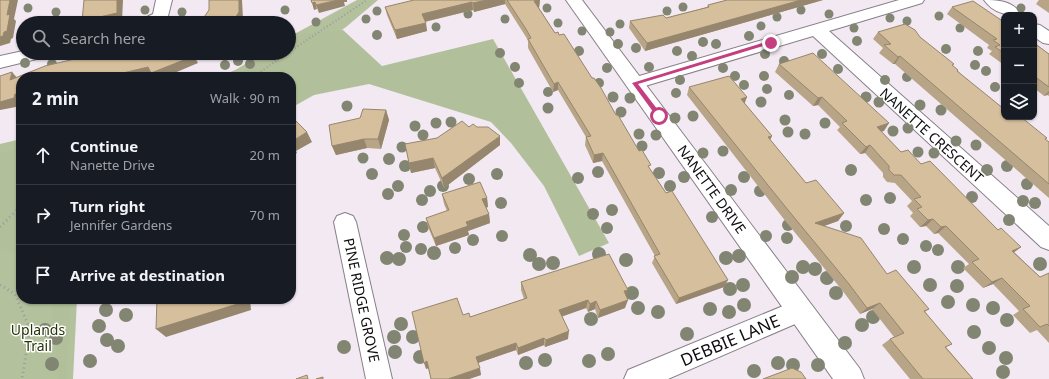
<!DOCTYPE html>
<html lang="en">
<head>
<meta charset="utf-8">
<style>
  body { margin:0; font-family:"Noto Sans",sans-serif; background:#242831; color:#f1f3f6 }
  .controls { position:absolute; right:12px; top:12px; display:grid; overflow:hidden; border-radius:8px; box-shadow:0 1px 3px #0004 }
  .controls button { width:36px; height:36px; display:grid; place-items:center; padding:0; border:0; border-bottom:1px solid #363941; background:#171b24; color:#f1f3f6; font:20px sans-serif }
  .stop { position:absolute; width:12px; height:12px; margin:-9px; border:3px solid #c53f80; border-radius:50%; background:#fff }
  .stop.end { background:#c53f80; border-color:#fff; box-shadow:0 1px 4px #0008 }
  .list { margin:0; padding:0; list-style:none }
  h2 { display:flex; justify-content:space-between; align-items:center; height:52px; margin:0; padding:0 16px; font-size:17px }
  h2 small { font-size:13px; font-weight:400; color:#9ea1a6 }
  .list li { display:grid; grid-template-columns:26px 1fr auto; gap:12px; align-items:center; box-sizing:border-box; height:60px; padding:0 16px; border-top:1px solid #363941 }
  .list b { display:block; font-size:15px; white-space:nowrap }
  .list p { margin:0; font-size:13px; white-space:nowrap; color:#9ea1a6 }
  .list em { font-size:13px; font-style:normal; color:#9ea1a6 }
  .icon { flex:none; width:22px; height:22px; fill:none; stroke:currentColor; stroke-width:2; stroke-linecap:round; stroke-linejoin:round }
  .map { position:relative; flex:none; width:1049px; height:379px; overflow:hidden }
  .search { position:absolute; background:#171b24; box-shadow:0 1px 3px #0004; left:16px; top:16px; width:280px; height:44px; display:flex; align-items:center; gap:10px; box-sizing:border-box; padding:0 14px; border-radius:22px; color:#9ea1a6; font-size:15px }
  .panel { position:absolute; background:#171b24; box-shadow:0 1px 3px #0004; left:16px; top:72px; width:280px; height:232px; border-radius:16px }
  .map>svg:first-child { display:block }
  .green { fill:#b3c19d }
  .forest { fill:#b1c09a }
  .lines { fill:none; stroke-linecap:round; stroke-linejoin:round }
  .minor-casing { stroke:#877f88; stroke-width:2 }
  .tertiary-casing { stroke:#877f88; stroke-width:2 }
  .path-far1 { stroke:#9f98a0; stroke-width:2; stroke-dasharray:1 2.5; stroke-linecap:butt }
  .path { stroke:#9f98a0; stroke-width:3; stroke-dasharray:1 3.5; stroke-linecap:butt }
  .minor { fill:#fff; fill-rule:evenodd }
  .tertiary { fill:#fff; fill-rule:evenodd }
  .tree { fill:#828571 }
  .wall { fill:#b8a486 }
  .shaded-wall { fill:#96866d }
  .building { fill:#d6bf9c; stroke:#96866d }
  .route { fill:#c53f80 }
  .labels { text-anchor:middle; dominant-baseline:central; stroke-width:3; stroke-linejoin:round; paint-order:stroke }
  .street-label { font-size:14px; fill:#100d10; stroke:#fff }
  .park-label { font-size:14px; fill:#263307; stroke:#fff }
  .near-street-label { font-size:17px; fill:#100d10; stroke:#fff }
</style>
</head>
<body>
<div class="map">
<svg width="1049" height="379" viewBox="0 0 1049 379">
  <rect width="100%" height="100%" fill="#f2e9f3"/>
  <!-- green -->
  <path class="green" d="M357,0H378L346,27L273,77H220L237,69L263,53H289V37Z
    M21,139V299H77L73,379H0V144Z"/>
  <!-- forest -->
  <path class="forest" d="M343,30L382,66L493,39L609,243L579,256L544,186L511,143L491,122L369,84L314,95L291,108V77H231L274,53H289V43L302,34Z
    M21,148V259L16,253L0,247V153Z
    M51,299H71L66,379H58Z"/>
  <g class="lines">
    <!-- minor casing -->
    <g class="minor-casing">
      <path id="minor" d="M156,0H172L168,16L160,23H141L143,19L153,14Z
        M899,0H924L922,3L829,31L1049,226V250L1041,247L813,36L635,89L629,87L626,83L629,79Z
        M984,0C999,0 1013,1 1022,15C1007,15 994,14 984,0Z
        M1034,24L1040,25L1049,31V44L1043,43L1034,37Z
        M23,51V53H48L45,57L0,68V56Z
        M345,213L353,216L356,222L392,379H366L334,222L337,216Z
        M800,299L809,302L812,310L809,318L668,379H624L628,370Z"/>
    </g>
    <!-- tertiary casing -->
    <g class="tertiary-casing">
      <path id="tertiary" d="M566,0H582L860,369L864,379H833Z"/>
    </g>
    <!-- path-far1 -->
    <path class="path-far1" d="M289,52L367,0
      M248,77L260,72L288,53"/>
    <!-- path -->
    <path class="path" d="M0,227L21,206
      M0,285L15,294L30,329L22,379"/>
    <!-- minor -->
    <use href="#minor" class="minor"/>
    <!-- tertiary -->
    <use href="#tertiary" class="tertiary"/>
  </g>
  <!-- trees -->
  <g class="tree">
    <circle cx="683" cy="7" r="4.5"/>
    <circle cx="28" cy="8" r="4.5"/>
    <circle cx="547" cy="8" r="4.5"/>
    <circle cx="1021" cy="8" r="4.5"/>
    <circle cx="145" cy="10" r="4.5"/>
    <circle cx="285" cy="10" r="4.5"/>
    <circle cx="801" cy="10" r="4.5"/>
    <circle cx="377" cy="11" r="4.5"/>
    <circle cx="667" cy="11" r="4.5"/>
    <circle cx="56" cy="12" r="4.5"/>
    <circle cx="182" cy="12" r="4.5"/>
    <circle cx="468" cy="14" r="4.5"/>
    <circle cx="829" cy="14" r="4.5"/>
    <circle cx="939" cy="16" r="4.5"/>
    <circle cx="777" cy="17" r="4.5"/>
    <circle cx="890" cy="18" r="4.5"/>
    <circle cx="366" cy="19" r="4.5"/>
    <circle cx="505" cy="19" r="4.5"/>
    <circle cx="907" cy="21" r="4.5"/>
    <circle cx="316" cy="22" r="4.5"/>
    <circle cx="558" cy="23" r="4.5"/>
    <circle cx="620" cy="24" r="4.5"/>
    <circle cx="761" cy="26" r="4.5"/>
    <circle cx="436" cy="27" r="4.5"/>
    <circle cx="854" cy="28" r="4.5"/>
    <circle cx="960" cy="28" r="4.5"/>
    <circle cx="582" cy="31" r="4.5"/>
    <circle cx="610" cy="32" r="4.5"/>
    <circle cx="377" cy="35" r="5"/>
    <circle cx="749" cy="36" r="5"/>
    <circle cx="857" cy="41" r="5"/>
    <circle cx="703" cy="42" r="5"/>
    <circle cx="618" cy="44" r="5"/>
    <circle cx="716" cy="44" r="5"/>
    <circle cx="636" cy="48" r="5"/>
    <circle cx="946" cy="49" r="5"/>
    <circle cx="579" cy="51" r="5"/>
    <circle cx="677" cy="51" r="5"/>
    <circle cx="978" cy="51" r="5"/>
    <circle cx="500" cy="53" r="5"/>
    <circle cx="765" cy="54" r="5"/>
    <circle cx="822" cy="54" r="5"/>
    <circle cx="692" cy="56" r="5"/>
    <circle cx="238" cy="61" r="5"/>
    <circle cx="784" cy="61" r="5"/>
    <circle cx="25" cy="63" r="5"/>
    <circle cx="52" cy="64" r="5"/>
    <circle cx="250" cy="64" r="5"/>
    <circle cx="225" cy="65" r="5"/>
    <circle cx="975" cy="65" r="5"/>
    <circle cx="515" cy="67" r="5"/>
    <circle cx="649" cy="67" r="5"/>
    <circle cx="607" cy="68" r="5"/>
    <circle cx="723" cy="68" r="5"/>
    <circle cx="838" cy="69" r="5"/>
    <circle cx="986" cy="71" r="5"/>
    <circle cx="735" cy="76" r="5"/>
    <circle cx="764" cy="76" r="5"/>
    <circle cx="907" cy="77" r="5"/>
    <circle cx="680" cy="80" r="5"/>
    <circle cx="885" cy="80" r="5"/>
    <circle cx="519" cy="83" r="5"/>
    <circle cx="599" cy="83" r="5"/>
    <circle cx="744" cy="85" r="5"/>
    <circle cx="995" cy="87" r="5"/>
    <circle cx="767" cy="89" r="5"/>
    <circle cx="548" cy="92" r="5"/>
    <circle cx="676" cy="93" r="5"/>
    <circle cx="789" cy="95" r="5"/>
    <circle cx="613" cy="97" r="5.5"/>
    <circle cx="866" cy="97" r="5.5"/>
    <circle cx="630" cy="98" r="5.5"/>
    <circle cx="761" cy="102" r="5.5"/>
    <circle cx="879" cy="102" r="5.5"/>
    <circle cx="920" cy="105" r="5.5"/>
    <circle cx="347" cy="106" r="5.5"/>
    <circle cx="548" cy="108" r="5.5"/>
    <circle cx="941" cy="110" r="5.5"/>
    <circle cx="621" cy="112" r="5.5"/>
    <circle cx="693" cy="116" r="5.5"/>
    <circle cx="675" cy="118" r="5.5"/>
    <circle cx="785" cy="120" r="5.5"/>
    <circle cx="451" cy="122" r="5.5"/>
    <circle cx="436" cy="123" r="5.5"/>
    <circle cx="825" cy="123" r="5.5"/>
    <circle cx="415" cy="126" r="5.5"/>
    <circle cx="908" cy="128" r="5.5"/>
    <circle cx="893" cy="131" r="5.5"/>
    <circle cx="788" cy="132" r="5.5"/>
    <circle cx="639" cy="134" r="5.5"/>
    <circle cx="805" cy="134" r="5.5"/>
    <circle cx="423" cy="135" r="5.5"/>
    <circle cx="656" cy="135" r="5.5"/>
    <circle cx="956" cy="141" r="5.5"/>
    <circle cx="976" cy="145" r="5.5"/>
    <circle cx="642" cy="146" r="5.5"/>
    <circle cx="402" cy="147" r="5.5"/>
    <circle cx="723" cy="151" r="5.5"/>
    <circle cx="918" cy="152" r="5.5"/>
    <circle cx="703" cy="153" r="5.5"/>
    <circle cx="934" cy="153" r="5.5"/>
    <circle cx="363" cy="158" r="5.5"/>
    <circle cx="389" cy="159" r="6"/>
    <circle cx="405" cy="166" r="6"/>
    <circle cx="1007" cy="166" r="6"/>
    <circle cx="851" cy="170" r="6"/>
    <circle cx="987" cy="170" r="6"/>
    <circle cx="598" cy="172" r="6"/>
    <circle cx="659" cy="173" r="6"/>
    <circle cx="372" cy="174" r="6"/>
    <circle cx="497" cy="174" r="6"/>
    <circle cx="684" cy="177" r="6"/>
    <circle cx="744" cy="177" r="6"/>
    <circle cx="578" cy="178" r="6"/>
    <circle cx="469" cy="179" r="6"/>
    <circle cx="1027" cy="184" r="6"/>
    <circle cx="398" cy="186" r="6"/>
    <circle cx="443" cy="186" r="6"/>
    <circle cx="670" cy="186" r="6"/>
    <circle cx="731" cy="190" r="6"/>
    <circle cx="430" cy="191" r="6"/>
    <circle cx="760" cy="191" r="6"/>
    <circle cx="388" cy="194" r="6"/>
    <circle cx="972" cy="197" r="6"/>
    <circle cx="890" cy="198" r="6"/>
    <circle cx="422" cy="200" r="6"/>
    <circle cx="866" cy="200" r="6"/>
    <circle cx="1023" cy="201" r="6"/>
    <circle cx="501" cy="203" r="6"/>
    <circle cx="1035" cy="203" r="6"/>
    <circle cx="612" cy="210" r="6"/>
    <circle cx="593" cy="214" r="6"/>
    <circle cx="712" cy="217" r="6"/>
    <circle cx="1009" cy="220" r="6"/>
    <circle cx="788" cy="225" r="6"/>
    <circle cx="846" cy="226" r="6"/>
    <circle cx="423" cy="227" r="6"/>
    <circle cx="607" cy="228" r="6"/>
    <circle cx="884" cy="229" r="6"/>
    <circle cx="404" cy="235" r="6"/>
    <circle cx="502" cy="236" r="6"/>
    <circle cx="766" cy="236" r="6"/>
    <circle cx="787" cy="238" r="6"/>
    <circle cx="903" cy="239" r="6"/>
    <circle cx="473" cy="240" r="6"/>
    <circle cx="926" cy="246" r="6"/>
    <circle cx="406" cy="247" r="6"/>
    <circle cx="455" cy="248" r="6"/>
    <circle cx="421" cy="249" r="6"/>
    <circle cx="938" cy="250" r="6"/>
    <circle cx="434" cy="253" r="7"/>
    <circle cx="599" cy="254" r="7"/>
    <circle cx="530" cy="255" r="7"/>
    <circle cx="739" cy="256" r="7"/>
    <circle cx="387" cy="258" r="7"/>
    <circle cx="726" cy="258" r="7"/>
    <circle cx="399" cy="259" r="7"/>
    <circle cx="626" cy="260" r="7"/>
    <circle cx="553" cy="263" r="7"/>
    <circle cx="539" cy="264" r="7"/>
    <circle cx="1040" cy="264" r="7"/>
    <circle cx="803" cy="267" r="7"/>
    <circle cx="914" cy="267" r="7"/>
    <circle cx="958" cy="267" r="7"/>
    <circle cx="815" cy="269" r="7"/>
    <circle cx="792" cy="277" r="7"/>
    <circle cx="827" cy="278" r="7"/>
    <circle cx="743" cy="285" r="7"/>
    <circle cx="930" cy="285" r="7"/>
    <circle cx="957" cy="286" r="7"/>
    <circle cx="730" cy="289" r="7"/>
    <circle cx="632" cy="293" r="7"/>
    <circle cx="836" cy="293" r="7"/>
    <circle cx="948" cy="302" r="7"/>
    <circle cx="744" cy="305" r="7"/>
    <circle cx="973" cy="305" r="7"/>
    <circle cx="638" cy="308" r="7"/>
    <circle cx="993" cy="308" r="7"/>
    <circle cx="710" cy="309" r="7"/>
    <circle cx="106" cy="310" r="7"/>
    <circle cx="658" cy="312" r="7"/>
    <circle cx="729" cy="312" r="7"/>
    <circle cx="126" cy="315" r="7"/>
    <circle cx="873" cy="317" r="7"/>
    <circle cx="591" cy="319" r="7"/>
    <circle cx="1007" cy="320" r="7"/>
    <circle cx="401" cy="324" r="7"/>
    <circle cx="862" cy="325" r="7"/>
    <circle cx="99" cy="326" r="7"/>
    <circle cx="45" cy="330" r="7"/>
    <circle cx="974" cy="332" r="7"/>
    <circle cx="687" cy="334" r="7"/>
    <circle cx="394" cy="337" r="7"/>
    <circle cx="413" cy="337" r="7"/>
    <circle cx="56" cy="338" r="7"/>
    <circle cx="107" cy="340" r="7"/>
    <circle cx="845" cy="343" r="7"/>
    <circle cx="118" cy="346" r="7"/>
    <circle cx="344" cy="347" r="7"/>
    <circle cx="989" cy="348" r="7"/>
    <circle cx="395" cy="352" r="7"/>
    <circle cx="608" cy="354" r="7"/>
    <circle cx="420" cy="357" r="7"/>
    <circle cx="1006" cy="358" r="7"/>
    <circle cx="545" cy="360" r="7"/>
    <circle cx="90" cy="361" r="7"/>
    <circle cx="589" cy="361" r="7"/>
    <circle cx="526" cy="363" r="7"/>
    <circle cx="778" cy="363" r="7"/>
    <circle cx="52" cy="364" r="7"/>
    <circle cx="793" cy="365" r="7"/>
    <circle cx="818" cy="365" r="7"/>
    <circle cx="754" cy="371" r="7"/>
    <circle cx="1003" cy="372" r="7"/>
  </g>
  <!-- wall -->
  <path class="wall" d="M414,0H540L539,8L555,33L592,78L639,151L724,287L676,304L652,263L655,256L602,161L593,163L585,145L586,137L558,90L553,92L528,48V41L526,37L505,4L474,12L473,10L425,22L427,31L397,39L387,15L385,7Z
    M727,0H823L645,51L629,28L630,21L666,18L707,7L708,5Z
    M1038,0H1049V13L1036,4L1039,0Z
    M952,7L1004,22V65L989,54L992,51L987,48L989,45L947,14Z
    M878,32L920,37L953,66L1004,117L1045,139L1049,142V198L895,64H893L879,53L883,48L873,39Z
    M1034,43L1049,54V96L1047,95L1044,96L1034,88Z
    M779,64L884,131H881L901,152L921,164L998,230L1021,247L1014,252L1040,277L1049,274V343L1037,330L1030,333L1013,315L1019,311L993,284L983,288L963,268L969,264L938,233L934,234L926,226L920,227L910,216L913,213L907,206L912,201L895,183L887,182L883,177V173L865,153L860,154L837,130L840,127L818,105L813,106L775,72Z
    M689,87L747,97L744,103L772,136L770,140L806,183L844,213L838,221L824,226L887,274L929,309L925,312L952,344L946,347L973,379H910L882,345L890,339L894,337L872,309L860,314L842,290L783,218L687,95Z
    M386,110L389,120L381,149L367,148L336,155L332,146L360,118Z
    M469,127L500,145L444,188L435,168L411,173L409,163L437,138Z
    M442,194L487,198L488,207L486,208L489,214L490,223L468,231L469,235L436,246L428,227L426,218L447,211L444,204Z
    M521,282L626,296L625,308L598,318L595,309L588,312L586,308L562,316L568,339L545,347L544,345L518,355L516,350L478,363L481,375L469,379H431L428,368L426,369L463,315L470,317L524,299L521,290Z"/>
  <!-- shaded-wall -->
  <path class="shaded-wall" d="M10,0H18L14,19L16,21L13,38L11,39L10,43L0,46V37L7,15Z
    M117,0H123L122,21L110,23H84L82,21Z
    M239,0H242L243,19L240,23H232Z
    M338,0H347V2H344L345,6L319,13L316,5Z
    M487,0H505V4L474,12L473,3Z
    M538,0H540L539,8L534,9V1Z
    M801,0H823L645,51L647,43Z
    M315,2L317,9L314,10L312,3Z
    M472,2L473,10L423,22L422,14Z
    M426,23L427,31L397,39L395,30Z
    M128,53L133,59L128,58Z
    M194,56L198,63L165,77H154L152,74L142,77H106Z
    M900,56L895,64H893L898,57Z
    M12,72L19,80H10Z
    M558,82V90L553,92L554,84Z
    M1049,91V93L1047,95L1044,96Z
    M21,93V106L0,110V102L15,94Z
    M747,97L744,105L741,99Z
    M822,97L818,105L813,106L818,98Z
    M386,110L389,120L381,149L378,139Z
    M889,123L884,131L871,135L877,127Z
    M307,132L312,142L296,151L297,153L291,156V142Z
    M500,136V145L444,188L442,178Z
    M772,136L768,144V137Z
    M364,139L367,148L336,155L332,146Z
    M870,145L865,153L860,154L866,147Z
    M603,153L602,161L593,163L594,155Z
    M433,158L435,168L411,173L409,163Z
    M487,198L488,207L483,208L482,199Z
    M844,213L838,221L810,231L815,223Z
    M489,214L490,223L468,231L469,235L436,246L434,238L466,222Z
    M933,219L926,226L920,227L928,220Z
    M946,226L938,233L934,234L941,227Z
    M1021,247L1012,254V251Z
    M1002,278L993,284L983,288L992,282Z
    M728,280L724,287L676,304L679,298Z
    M628,290L625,298L624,291Z
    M244,299H250L251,310L166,337L156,329Z
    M588,300L586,308L558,318L559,310Z
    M628,300L625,308L598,318L600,310Z
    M596,301L595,309L588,312L590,304Z
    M880,303L872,309L860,314L867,308Z
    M569,331L568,339L545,347L546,340Z
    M544,338V345L518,355V348Z
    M516,343V350L478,363L476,357Z
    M427,361L429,368L426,369L424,363Z
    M480,368L481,375L469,379H448Z"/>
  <!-- building -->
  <path class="building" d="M0,0H10L7,15L10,14L7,31L4,32L3,36L0,37Z
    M84,0H117V13L82,21Z
    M209,0H239V12L232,23H200L209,10Z
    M311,0H338L316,5L315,2L312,3Z
    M414,0H487L473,3L472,2L422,14L426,23L395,30L385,7Z
    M507,0H538L534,1L555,33L558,32L559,35L564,34L592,78H594L601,88L616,115H618L639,151L642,150L651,165L648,166L666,193L672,191L728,280L679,298L654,256L660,254L603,153L594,155L586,137L591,136L558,82L554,84L528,39L531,38L526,29Z
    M727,0H801L647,43L630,21L663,15L666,18L709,7L708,5Z
    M973,1L1004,22V53L995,47L1000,45L993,40L997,39L952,7Z
    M905,24L915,30L920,37L954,64L952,65L958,70L957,71L1004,109V117H1021L1047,138L1045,139L1049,142V184L900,56L898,57L884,45L891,44L878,32Z
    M1034,43L1049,54V87L1034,76Z
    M100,53H112L111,55L121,53H128V58L139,53H192L194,56L151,73L148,67L106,77H89V76L21,77V93L15,94L14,98L0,102V76L12,72L10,80L45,66Z
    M813,53L889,123L877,127L901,152L908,150L921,164L930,161L998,230L1001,228L1021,247L1012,251L1040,277L1049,273V326L1047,324L1040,327L1023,309L1030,306L1002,278L992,282L972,262L979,259L946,226L941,227L933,219L928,220L917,209L922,207L914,199L921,197L901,175H894L889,170V166L870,145L866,147L842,123L847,121L822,97L818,98L779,64Z
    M729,76L747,97L741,99L772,136L768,137L806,183L816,180L844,213L815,223L861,238L887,274L896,270L929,309L924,311L952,344L945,347L973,379H923L890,339L904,333L880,303L867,308L849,284L788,210L689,87Z
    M363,109L386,110L378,139H364L332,146L329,125L360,118Z
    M293,118L307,132L291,142V119Z
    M462,121L469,127L473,124L477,127H488L500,136L442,178L433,158L409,163L405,144L437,138Z
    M480,182L487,198L482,199L489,214L466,222L468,226L434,238L426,218L449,210L442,194Z
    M609,254L628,290L624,291L628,300L600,310L596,301L590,304L588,300L559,310L569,331L546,340L544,338L518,348L516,343L476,357L480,368L448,379H431L427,361L424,363L412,312L457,298L463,315L469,313L470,317L527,298L521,282Z
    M157,299H244V302L156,329Z
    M792,368L801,372L806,379H763Z
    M307,375L308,379H296Z
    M323,377V379H316Z"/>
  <!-- route -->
  <path class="route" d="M769,41L773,43L638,84L661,114V117H657L632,83Z"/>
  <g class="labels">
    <!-- street labels -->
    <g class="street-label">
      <text transform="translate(932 135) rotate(42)">NANETTE CRESCENT</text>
      <text transform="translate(712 189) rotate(54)">NANETTE DRIVE</text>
      <text transform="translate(362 300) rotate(78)">PINE RIDGE GROVE</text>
    </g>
    <!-- park labels -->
    <g class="park-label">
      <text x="38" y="329">Uplands<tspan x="38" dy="16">Trail</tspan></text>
    </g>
    <!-- near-street labels -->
    <g class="near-street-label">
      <text transform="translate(730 340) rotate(-23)">DEBBIE LANE</text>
    </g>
  </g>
</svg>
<div class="controls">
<button>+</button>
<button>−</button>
<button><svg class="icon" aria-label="layers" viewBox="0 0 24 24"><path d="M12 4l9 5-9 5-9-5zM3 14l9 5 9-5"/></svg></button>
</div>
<div class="stop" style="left:659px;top:116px"></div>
<div class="stop end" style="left:771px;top:43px"></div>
<div class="search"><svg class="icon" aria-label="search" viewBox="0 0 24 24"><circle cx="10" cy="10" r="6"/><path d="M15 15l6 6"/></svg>Search here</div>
<section class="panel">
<h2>2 min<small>Walk · 90 m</small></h2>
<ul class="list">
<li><svg class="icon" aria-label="ahead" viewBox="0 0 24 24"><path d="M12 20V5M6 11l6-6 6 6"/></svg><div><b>Continue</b><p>Nanette Drive</p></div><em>20 m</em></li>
<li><svg class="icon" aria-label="right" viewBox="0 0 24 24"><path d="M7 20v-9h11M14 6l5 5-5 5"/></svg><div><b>Turn right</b><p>Jennifer Gardens</p></div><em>70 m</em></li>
<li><svg class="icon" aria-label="arrive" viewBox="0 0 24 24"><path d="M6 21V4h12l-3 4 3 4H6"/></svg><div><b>Arrive at destination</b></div></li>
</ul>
</section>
</div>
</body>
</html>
